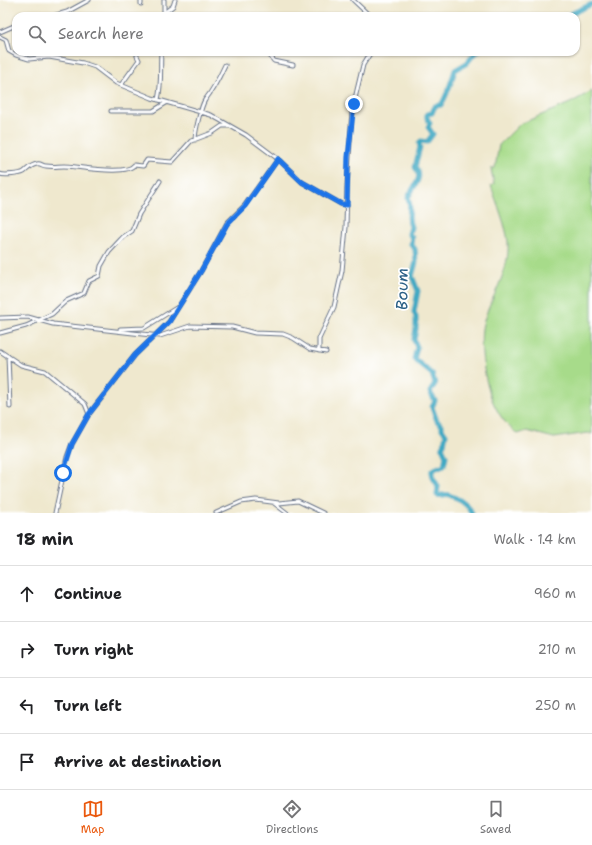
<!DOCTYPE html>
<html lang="en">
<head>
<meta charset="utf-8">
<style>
  body { margin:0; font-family:"Shantell Sans",sans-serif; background:#f6f6f6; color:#202124 }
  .stop { position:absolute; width:12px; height:12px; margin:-9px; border:3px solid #1a73e8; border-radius:50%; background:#fff }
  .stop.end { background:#1a73e8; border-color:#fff; box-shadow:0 1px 4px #0008 }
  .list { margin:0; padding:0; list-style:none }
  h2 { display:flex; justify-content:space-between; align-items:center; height:52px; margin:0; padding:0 16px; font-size:17px }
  h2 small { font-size:13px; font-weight:400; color:#757577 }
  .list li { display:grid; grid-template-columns:26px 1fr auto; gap:12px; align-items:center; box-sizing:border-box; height:56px; padding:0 16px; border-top:1px solid #e0e0e0 }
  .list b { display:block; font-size:15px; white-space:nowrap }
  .list em { font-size:13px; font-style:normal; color:#757577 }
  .icon { flex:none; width:22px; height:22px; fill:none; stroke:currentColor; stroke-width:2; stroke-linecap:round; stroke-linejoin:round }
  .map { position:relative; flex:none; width:592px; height:513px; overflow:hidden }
  .search { position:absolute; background:#fff; box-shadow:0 1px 3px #0004; left:12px; right:12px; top:12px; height:44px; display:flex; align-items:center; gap:10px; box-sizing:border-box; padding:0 14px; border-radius:12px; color:#757577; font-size:15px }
  .sheet { height:276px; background:#fff }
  nav { display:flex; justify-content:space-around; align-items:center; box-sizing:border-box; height:56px; border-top:1px solid #e0e0e0; background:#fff; font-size:11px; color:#757577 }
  nav a { display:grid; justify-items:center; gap:2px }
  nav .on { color:#ea580c }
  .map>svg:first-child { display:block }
  .green { fill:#a7db8a; stroke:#618574 }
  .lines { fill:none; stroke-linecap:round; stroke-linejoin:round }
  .river { stroke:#43a9c3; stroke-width:5 }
  .minor-casing { stroke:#657085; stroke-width:5 }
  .minor { stroke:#fff; stroke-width:3 }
  .route { stroke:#1a73e8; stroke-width:5 }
  .labels { text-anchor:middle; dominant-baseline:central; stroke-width:3.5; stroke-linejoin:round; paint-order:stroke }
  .water-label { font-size:16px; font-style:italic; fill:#2b6086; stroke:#fff }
</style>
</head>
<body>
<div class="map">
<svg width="592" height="513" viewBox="0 0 592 513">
  <rect width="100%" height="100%" fill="#fff"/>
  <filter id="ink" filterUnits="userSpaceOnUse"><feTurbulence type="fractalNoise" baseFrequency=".025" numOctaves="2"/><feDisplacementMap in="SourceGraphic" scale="8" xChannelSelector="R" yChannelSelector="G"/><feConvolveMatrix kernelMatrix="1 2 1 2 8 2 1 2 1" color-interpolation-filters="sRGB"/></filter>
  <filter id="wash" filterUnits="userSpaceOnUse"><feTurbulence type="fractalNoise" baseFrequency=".012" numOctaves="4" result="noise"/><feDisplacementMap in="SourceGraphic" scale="16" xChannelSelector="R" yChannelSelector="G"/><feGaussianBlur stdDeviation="0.9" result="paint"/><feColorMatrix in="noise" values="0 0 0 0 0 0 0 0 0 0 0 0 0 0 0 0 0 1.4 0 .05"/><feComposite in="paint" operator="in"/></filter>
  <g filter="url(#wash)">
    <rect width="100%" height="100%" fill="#efe8ce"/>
    <!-- green -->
    <path class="green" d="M592,91V434L588,433L554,438L527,431L518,434C509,428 500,417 495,406C485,388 477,339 484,320C493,294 510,270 508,242C507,229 496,200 491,186L494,184L491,169L495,168L499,145L520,124L570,103Z"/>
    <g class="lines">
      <!-- river -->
      <path class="river" d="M566,16L592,4
        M472,513C467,503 459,499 449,495C445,493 441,497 437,495L438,486L432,476V470L444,465L446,456L442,447L444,444L446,434L442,429V425L437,421L432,407L435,401L430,392L435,384L432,374L414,359L417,347L414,340L416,329V317L414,312L418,291L412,276L416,262L415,249L411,244L412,237L409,234L411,227C406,217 413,208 408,198C412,187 425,178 415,167L420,147L419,143L421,141L427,142L433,134L428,127L430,123L427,118V114L432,113L435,106L441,105C448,94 451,82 455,70L467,63L475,53L478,52"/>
    </g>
  </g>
  <g filter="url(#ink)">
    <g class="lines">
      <!-- minor casing -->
      <g class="minor-casing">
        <path id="minor" d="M141,0V4
          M164,0V16
          M353,0L370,16
          M164,13L173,6L175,0
          M53,16L67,12L89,0
          M0,32L16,25
          M0,37L6,40L9,51L16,55L29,59L49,57L83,63L95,67L116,83L152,98L211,115L246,135L278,159L302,182L341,204L347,205
          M267,52L274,61L293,65
          M121,85L139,60L137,56
          M158,100C162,83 160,68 161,52
          M111,111H153L166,103
          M195,140C195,132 201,106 205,100C214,89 219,78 225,65
          M0,174C4,176 21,174 24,172C29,168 31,165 37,164C41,163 42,166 46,166C53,167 58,166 64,166C76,166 127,176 134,165L143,166L147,160L172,162L191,141L212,133L222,126H229
          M0,318L28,317L53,324L160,336L190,326L232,327L255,333L283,334L293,338L310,349L326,352
          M120,329L144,328L176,308
          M0,333L26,326L52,314L66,301L84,293L89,281L99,276L101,266L109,252L123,237L132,231L139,214L160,181
          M0,351L21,365L45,371L85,404L89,414L72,444L67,457L55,513
          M319,351V339L334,307L342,271L346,227L347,186L352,111L363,65L371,52
          M8,356L10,407
          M89,414L135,355L169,322L201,271L227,223L245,205L278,159
          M274,503L287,513
          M216,513L241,502L256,500L279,503L298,501L323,513"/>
      </g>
      <!-- minor -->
      <use href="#minor" class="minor"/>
    </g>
  </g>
  <g class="lines" filter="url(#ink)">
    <!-- route -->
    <path class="route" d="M63,473L72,444L89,414L135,355L169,322L201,271L227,224L245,206L278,159L302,182L341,204L347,205L348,157L354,104"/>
  </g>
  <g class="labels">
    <!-- water labels -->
    <g class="water-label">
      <text transform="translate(402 289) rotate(-89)">Boum</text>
    </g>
  </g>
</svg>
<div class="stop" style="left:63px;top:473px"></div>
<div class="stop end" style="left:354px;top:104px"></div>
<div class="search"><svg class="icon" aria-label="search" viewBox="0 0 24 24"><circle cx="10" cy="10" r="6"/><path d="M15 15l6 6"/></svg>Search here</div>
</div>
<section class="sheet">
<h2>18 min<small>Walk · 1.4 km</small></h2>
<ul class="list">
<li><svg class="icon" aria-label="ahead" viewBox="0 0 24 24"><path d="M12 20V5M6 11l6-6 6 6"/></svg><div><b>Continue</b></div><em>960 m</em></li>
<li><svg class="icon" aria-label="right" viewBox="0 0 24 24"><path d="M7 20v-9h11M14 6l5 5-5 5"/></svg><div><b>Turn right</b></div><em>210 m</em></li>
<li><svg class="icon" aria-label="left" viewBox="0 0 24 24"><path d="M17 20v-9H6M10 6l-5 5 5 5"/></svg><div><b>Turn left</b></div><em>250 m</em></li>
<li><svg class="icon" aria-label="arrive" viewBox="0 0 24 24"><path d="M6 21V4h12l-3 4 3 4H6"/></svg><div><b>Arrive at destination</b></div></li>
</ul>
</section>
<nav>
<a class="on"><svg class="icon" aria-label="map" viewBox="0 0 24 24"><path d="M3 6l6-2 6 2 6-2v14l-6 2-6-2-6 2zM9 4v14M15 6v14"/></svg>Map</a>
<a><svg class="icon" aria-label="directions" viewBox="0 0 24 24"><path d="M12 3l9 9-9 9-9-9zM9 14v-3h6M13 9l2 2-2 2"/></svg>Directions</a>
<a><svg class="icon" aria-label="saved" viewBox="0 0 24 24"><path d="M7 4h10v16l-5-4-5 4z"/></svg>Saved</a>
</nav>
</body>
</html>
